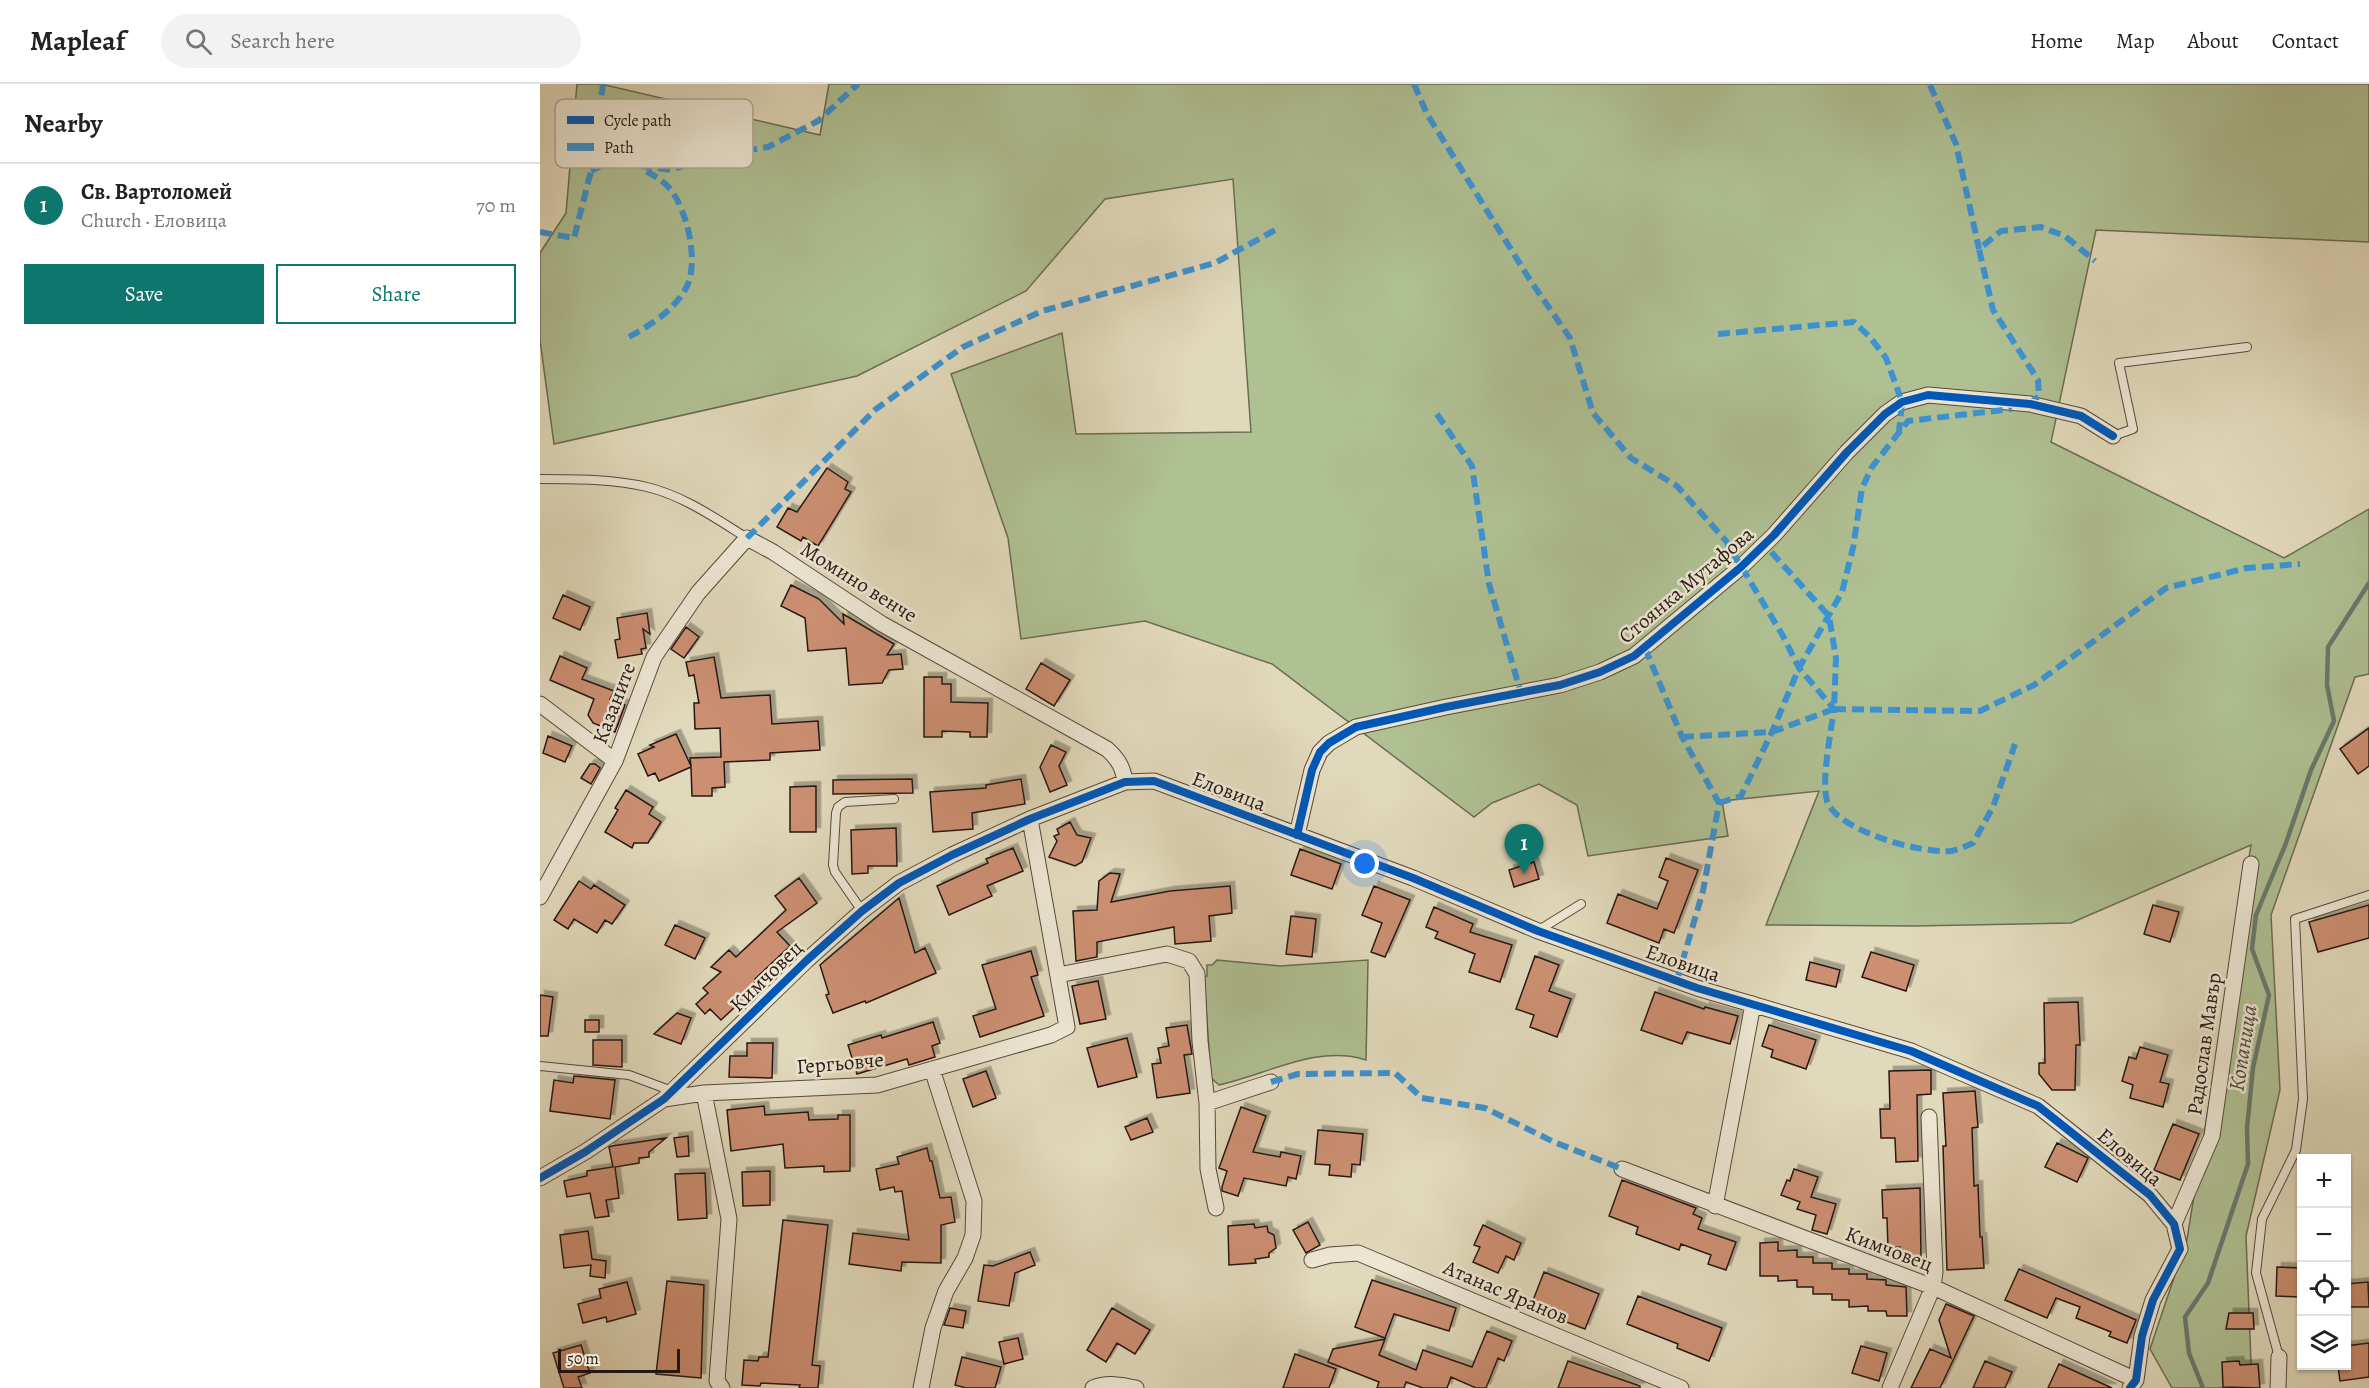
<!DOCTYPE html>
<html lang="en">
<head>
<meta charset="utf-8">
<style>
  body { margin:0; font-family:Alegreya,serif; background:#f2f2f2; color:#222 }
  .controls { position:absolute; right:18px; bottom:18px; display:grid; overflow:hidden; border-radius:0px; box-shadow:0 2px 4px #0004 }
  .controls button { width:54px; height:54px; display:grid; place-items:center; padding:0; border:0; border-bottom:2px solid #e0e0e0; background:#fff; color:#222; font:30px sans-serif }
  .scale { position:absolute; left:18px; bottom:15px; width:122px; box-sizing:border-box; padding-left:6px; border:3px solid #271812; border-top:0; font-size:16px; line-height:21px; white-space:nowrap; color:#271812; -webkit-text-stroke:4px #ece6d3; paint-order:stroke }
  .you { position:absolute; left:825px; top:780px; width:21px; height:21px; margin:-15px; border:4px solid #fff; border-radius:50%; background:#1a73e8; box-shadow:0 0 0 9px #1a73e833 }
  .badge { display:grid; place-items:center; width:39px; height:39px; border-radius:50%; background:#0f766e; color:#fff; font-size:20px; font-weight:700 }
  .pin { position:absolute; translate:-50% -50px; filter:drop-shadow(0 2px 3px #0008) }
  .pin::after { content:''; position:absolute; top:32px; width:21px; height:18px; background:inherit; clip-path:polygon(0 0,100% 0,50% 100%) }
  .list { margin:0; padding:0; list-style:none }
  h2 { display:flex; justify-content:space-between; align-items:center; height:78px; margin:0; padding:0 24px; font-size:26px }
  h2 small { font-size:20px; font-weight:400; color:#767676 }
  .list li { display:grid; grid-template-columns:39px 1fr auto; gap:18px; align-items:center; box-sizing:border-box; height:84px; padding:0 24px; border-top:2px solid #e0e0e0 }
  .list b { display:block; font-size:22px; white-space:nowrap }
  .list p { margin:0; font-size:20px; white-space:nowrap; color:#767676 }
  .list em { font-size:20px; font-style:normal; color:#767676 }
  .actions { display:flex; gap:12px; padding:18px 24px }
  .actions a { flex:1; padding:14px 0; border:2px solid #0f766e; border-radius:0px; text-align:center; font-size:21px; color:#0f766e }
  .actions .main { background:#0f766e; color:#fff }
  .icon { flex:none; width:33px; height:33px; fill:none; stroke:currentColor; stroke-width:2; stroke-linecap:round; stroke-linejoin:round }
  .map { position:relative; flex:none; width:1829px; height:1304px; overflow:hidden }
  header { display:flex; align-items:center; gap:36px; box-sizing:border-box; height:84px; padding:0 30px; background:#fff; border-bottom:2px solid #e0e0e0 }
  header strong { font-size:28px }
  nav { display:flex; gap:33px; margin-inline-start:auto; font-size:21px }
  .search { width:420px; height:54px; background:#f2f2f2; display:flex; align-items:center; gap:15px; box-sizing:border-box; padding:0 21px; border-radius:33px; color:#767676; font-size:22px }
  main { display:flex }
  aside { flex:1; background:#fff }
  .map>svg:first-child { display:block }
  .green { fill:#afc093; stroke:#6b6c52; stroke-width:1.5 }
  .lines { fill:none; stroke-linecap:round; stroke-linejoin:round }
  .stream { stroke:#69796e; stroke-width:4.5 }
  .building { fill:#cc8f72; stroke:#271812; stroke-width:1.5; filter:url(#shadow) }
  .lane-casing { stroke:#56483c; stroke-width:10 }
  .street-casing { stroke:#56483c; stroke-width:17 }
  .lane { stroke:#ece6d3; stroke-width:8 }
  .street { stroke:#ece6d3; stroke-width:15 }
  .quiet { stroke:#3b93d3; stroke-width:6; stroke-dasharray:12 6; stroke-linecap:butt }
  .cycleway-casing { stroke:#ece6d3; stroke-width:11 }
  .cycleway { stroke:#0057b8; stroke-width:8 }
  .labels { text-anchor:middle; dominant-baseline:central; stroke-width:5; stroke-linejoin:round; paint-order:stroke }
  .street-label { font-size:21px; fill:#271812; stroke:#ece6d3 }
  .water-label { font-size:22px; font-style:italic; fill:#484940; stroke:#ece6d3 }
  .key { fill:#ece6d3; stroke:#b1a899; stroke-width:1.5 }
  .key-label { font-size:16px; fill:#271812 }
</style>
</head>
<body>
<header>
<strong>Mapleaf</strong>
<div class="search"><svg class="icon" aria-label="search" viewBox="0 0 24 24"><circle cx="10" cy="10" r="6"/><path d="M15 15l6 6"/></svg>Search here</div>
<nav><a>Home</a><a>Map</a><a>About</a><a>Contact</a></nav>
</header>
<main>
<aside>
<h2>Nearby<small></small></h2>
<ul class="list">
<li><span class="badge">1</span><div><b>Св. Вартоломей</b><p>Church · Еловица</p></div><em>70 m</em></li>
</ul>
<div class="actions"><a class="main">Save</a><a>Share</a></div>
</aside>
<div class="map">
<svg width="1829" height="1304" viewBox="0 0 1829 1304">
  <defs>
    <filter id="shadow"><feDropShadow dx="4.5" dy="-4.5" stdDeviation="0" flood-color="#0004"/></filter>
  </defs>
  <rect width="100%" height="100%" fill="#e1d9bb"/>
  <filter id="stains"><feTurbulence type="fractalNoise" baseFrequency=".00333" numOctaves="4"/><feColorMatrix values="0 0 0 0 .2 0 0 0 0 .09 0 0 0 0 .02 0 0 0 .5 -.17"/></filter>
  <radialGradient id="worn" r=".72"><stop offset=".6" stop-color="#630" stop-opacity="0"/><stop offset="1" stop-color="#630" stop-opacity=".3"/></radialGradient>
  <!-- green -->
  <path class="green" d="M37,0H61L280,51L289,0H1829V158L1556,146L1511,358L1744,474L1829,425V590L1815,593L1731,831L1740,1006L1706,1152L1712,1304H1632L1610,1265L1647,1155L1711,761L1531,839L1374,842L1226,841L1279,707L1182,717L1188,752L1048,772L1037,721L999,700L952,719L934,733L732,580L605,537L481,555L468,454L411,290L522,249L536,350L711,348L693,95L565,115L486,207L317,292L14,360L0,256V169L26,129Z
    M677,876L740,882L828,876L826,976C777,960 726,991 679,1001L671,994L664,893L667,892V881H672Z"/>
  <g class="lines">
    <!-- stream -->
    <path class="stream" d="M1663,1304L1649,1269L1645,1233L1668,1199L1708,1080L1707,1044L1713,984L1729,911L1712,865L1716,831L1746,759L1771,686L1794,637L1787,601L1788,563L1829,499"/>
  </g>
  <!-- building -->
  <path class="building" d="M287,384L308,398L305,405L311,408L278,462L263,453L261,457L237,443L248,424L257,428Z
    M251,501L279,515L304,540L303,530L354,560L347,571L361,570L363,585L349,586L342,599L309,601L306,564L268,567L265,534L241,522Z
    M23,511L50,523L40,546L13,534Z
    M107,529L110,550L103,545L106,564L101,565L102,570L78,574L75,556L80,555L77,534Z
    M146,543L159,553L144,574L131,565Z
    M20,572L47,584L42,595L74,607L70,615L85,621L75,648L53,639L48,631L54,615L10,596Z
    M174,573L181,614L230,611L232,640L278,637L280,666L230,669V676L184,678L185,703L172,704V712H152L151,683L119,697L115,689L108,692L98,670L114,663L110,661L136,650L151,682L150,674L181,673L180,644L155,645L154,619H159L154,591L149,592L146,578Z
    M501,579L530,596L514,622L486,605Z
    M384,593H402V600H411V618L448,619L447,653H430V648L402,647V653H384Z
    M1829,644V682L1818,690L1800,665Z
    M8,652L32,662L25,678L3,669Z
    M511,661L526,668L519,682L527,701L510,708L500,683Z
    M50,680H55L60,684L51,700L41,694Z
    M372,695L373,709L293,710V696Z
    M481,695L485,720L432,729L433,745L393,748L390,708L446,704V701Z
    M276,702V748H250V703Z
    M86,706L113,723L109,730L121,738L108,759H94L92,764L65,748L78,726L75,724Z
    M530,738L537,751L551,754L542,778L535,782L509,773L517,757L514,752L519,750L517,745Z
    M356,744L357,782H328V789L312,790L311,746Z
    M473,764L483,787L447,802L452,812L409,831L397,802L448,779L446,775Z
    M760,765L801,780L792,805L751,791Z
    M1126,774L1158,786L1134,849L1124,845L1119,859L1067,839L1078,810L1117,825L1128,797L1119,793Z
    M994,778L999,795L974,803L969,786Z
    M570,789L580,790L571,818L630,807L690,802L692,829L669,832L671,857L635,860L634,843L557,858V873L536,877L533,827L557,826L559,797Z
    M259,794L277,819L237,848L250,862L215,895L217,897L195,917L198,920L181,936L170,925L165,930L156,920L168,909L163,904L181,888L171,883L189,866L196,873L246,826L235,812Z
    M39,797L51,805L54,801L85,821L72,840L65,836L57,849L34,835L28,845L14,836Z
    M834,802L870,816L845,873L831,868L842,839L822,831Z
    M359,814L375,869L385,864L396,889L326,919L325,917L293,929L286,911L289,910L280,881Z
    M1613,821L1639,828L1630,858L1604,850Z
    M1829,821V854L1778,868L1769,838Z
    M894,823L933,840L930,848L972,861L960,898L929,888L935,870L895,854L898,848L886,843Z
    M751,832L776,835L772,873L746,870Z
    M135,841L165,854L155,875L125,861Z
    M491,867L498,891L491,893L504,932L440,953L433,932L456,925L442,881Z
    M1331,868L1374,881L1366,907L1322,893Z
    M995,872L1019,881L1009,907L1031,915L1017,953L990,943L994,931L976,925Z
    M1270,878L1300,886L1296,903L1266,896Z
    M558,897L566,935L540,940L532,902Z
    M1115,908L1164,925L1165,923L1198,932L1190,960L1147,948L1142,960L1101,946Z
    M0,911L13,913L8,952H0Z
    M1538,918L1540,961H1536L1535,1006H1512L1499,990V979H1505L1504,919Z
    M137,929L151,934L141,960L114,950Z
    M45,936H59V948H45Z
    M393,938L400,959L392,962L395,973L369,981L367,975L317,990L308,961L341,951L342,954Z
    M647,941L652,970L644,971L650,1009L617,1014L612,980L621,979L618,964L629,962L626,944Z
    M1229,941L1276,956L1266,985L1231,973L1233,966L1222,962Z
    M587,954L597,993L558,1003L547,964Z
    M53,956H82V983L53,981Z
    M207,959H233L232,994L189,993L190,972H207Z
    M1600,963L1628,971L1620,998L1629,1000L1623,1023L1590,1014L1593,1001L1582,997L1589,973L1596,975Z
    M1391,986V1010L1377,1011L1378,1077L1356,1078L1355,1054H1341L1340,1025H1350L1349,987Z
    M446,987L456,1014L433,1023L423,995Z
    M34,992L75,996L70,1035L10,1027L14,996L33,999Z
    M1435,1007L1438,1043L1432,1044L1434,1102L1438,1101L1440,1153H1442L1444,1184L1407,1186L1403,1062H1406L1403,1009Z
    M224,1022L225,1031L268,1028L269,1036L298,1035V1031H310V1087L284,1088V1082L245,1084L243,1060L191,1067L187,1026Z
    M701,1023L726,1032L713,1068L740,1073L741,1068L761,1072L756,1095L748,1093L746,1102L704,1094L698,1112L682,1107V1103L687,1087L679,1084Z
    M607,1034L613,1048L591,1056L585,1043Z
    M1633,1040L1659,1050L1640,1096L1614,1086Z
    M778,1046L823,1050L820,1081L812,1080L811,1093L789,1091L790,1081L775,1080Z
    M148,1052L149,1072L137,1073L134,1054Z
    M126,1054L109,1068V1073L99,1074V1079L75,1083L79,1114L66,1116L69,1132L55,1134L50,1109L27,1113L24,1097L47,1092V1087L73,1083L69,1063L72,1062Z
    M1517,1059L1548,1074L1537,1098L1505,1083Z
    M387,1064L390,1077H392L400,1114L411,1113L415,1138L401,1141V1179L362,1178L361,1187L309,1180L313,1149L369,1156L362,1107L355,1108L354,1103L340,1106L336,1085L359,1080L357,1073Z
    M1254,1085L1278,1093L1271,1113L1296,1120L1287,1150L1272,1146L1276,1131L1257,1125L1260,1118L1241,1111L1247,1096L1250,1097Z
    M230,1087V1121L203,1122L202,1088Z
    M165,1089L167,1134L138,1136L135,1090Z
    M1082,1096L1156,1124L1153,1130L1162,1134L1158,1145L1196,1158L1186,1186L1168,1180L1171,1171L1141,1160L1139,1166L1096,1150L1098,1143L1069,1132Z
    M1380,1104L1381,1173L1362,1174L1360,1163L1348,1164L1347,1134H1343L1342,1106Z
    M243,1136L288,1141L272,1281L280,1282L278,1304H259L260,1301L221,1299L220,1302L202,1301L204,1276L218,1277L219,1273H228Z
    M768,1138L780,1161L766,1169L753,1146Z
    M714,1140L715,1144L727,1142L728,1148L734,1151L736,1164L729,1169V1173L715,1175L716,1179L689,1181L688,1142Z
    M943,1141L981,1159L974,1176L966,1172L958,1189L933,1178L940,1163L934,1161Z
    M48,1147L52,1175L66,1177L65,1194L50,1192L51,1181L24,1184L20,1151Z
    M1238,1158V1167L1257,1166V1173H1273V1179H1292V1185H1309V1190H1327V1195L1346,1196V1201L1366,1203L1367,1232H1347L1346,1227H1328V1222L1309,1223V1216H1292V1210H1273V1203H1257V1196L1238,1197V1192H1220V1159Z
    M490,1168L495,1181L475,1189L469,1222L438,1217L444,1181L453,1182Z
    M1737,1183L1761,1184V1213L1736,1212Z
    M1479,1185L1596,1236L1587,1259L1569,1252L1571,1248L1536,1234L1540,1223L1516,1214L1507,1234L1465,1216Z
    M1004,1188L1059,1210L1045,1245L990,1224Z
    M832,1196L916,1224L909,1247L854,1230L845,1254L815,1243Z
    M127,1197L164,1201L161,1294L116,1290Z
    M87,1198L96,1230L67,1238L66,1233L43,1239L38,1220L61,1214L59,1205Z
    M1828,1198L1829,1223H1806V1200Z
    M1098,1212L1182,1244L1169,1277L1137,1264L1138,1260L1087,1240Z
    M1406,1220L1434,1232L1400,1304H1371L1390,1265L1411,1274L1399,1236Z
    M410,1224L426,1227L423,1244L404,1241Z
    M572,1224L610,1246L595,1270L577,1259L566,1278L547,1266Z
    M1689,1229H1713L1714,1245H1686Z
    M947,1247L972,1257L964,1277L958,1274L946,1304H936L911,1293L907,1304H883L866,1298L864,1304H837L839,1298L788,1278L793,1265L845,1255L839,1271L876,1286L883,1266L932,1283Z
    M478,1254L483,1275L464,1280L459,1258Z
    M1829,1259V1293L1800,1297L1798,1281H1806V1262Z
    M41,1261L50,1289L38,1293L42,1304H24L13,1269Z
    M1321,1262L1347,1269L1339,1297L1312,1289Z
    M755,1270L796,1285L789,1304H743Z
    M422,1273L461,1283L455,1304H426L415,1301Z
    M1028,1277L1100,1302V1304H1018Z
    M1445,1277L1472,1288L1465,1304H1433Z
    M1699,1277L1700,1281L1718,1280L1720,1304L1683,1303L1682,1278Z
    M1519,1280L1572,1304H1508Z"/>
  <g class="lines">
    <!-- lane casing -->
    <g class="lane-casing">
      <path id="lane" d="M1573,352L1593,345L1579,279L1707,263
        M0,395C35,395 73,395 107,403C144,412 175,434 207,454
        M322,827L295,788L293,781L296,729L298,723L305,718L354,715
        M999,846L1041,820
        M0,982L89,991L132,1007
        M1739,1273L1716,1189L1722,1135L1756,1066L1763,1015L1755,835L1829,811"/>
    </g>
    <!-- street casing -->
    <g class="street-casing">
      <path id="street" d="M0,620L75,677
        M757,751L772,686L780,668L789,659L816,643L906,623L1020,601L1060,588L1094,572L1201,483L1234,451L1307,368L1345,330L1362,318L1388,311L1490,320L1541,332L1573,352
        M0,813L75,677L114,573L158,509L207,454L233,468L342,540L567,665C578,675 583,683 585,698
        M518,891L627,870L649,877L657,890L660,957L667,1019L668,1085L676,1124
        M164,1009L189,1135L177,1297L182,1304
        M124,1015L164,1009L337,1001L511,951L527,943L490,735
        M667,1019L731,998
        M1082,1085L1393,1203L1596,1296
        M0,1094L45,1068L124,1015L266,877L322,827L359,799L412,771L490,735L585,698L614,697L873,794L998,847L1157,904L1371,967L1498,1022L1610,1111L1634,1140L1640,1165L1613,1216L1602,1252L1596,1296L1590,1304
        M1175,1122L1213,920
        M1634,1140L1672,1052L1711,780
        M772,1176L790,1171L818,1169L1141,1304
        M381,1304L393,1244L406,1207L425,1174L433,1151L434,1117L392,985
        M553,1304C567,1298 582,1301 596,1304
        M1350,1304L1393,1203L1395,1188L1389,1033
        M1738,1304L1739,1273"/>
    </g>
    <!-- lane -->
    <use href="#lane" class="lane"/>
    <!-- street -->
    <use href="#street" class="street"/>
    <!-- quiet -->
    <path class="quiet" d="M874,0L887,30L990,196L1030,254L1053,329L1091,374L1137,402L1186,457L1243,552L1259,584L1294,625C1291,647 1281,698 1287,717C1297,747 1382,770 1411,767C1418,766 1426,762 1433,759L1453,723L1475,660
      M1390,1L1416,60L1439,165
      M51,87L75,74L93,81L131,86L168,73L228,63L278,37L318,0
      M0,148L34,154L51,87L63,0
      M1178,250L1314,238L1330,253L1346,274L1362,318L1359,348
      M89,253C112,240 135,226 147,202C159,177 147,127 131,106C123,96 112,90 101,85
      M1489,320L1499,312L1498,296L1453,226L1439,165L1461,147L1501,143L1525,152L1555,177
      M897,330L932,382L949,500L981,609
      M207,454L336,325L423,263L502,227L675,179L737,145
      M1105,564L1142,653L1179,719L1163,807L1137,896
      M1294,625L1440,627L1494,601L1626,504L1707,484L1760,480
      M1142,653L1232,648L1294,625L1296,574L1289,532L1224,460
      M1179,719L1201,712L1232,648L1259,584L1302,508L1313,464L1322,404L1332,383L1368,337L1472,325
      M731,998L758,990L855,989L882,1014L945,1024L1014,1058L1082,1085"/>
    <!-- cycleway casing -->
    <g class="cycleway-casing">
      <path id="cycleway" d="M757,751L772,686L780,668L789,659L816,643L906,623L1020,601L1060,588L1094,572L1201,483L1234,451L1307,368L1345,330L1362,318L1388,311L1490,320L1541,332L1573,352
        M0,1094L45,1068L124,1015L266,877L322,827L359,799L412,771L490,735L585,698L614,697L873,794L998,847L1157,904L1371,967L1498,1022L1610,1111L1634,1140L1640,1165L1613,1216L1602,1252L1596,1296L1590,1304"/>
    </g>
    <!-- cycleway -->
    <use href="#cycleway" class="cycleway"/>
  </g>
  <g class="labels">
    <!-- street labels -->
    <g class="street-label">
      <text transform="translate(319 498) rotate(32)">Момино венче</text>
      <text transform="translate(1146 501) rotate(-40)">Стоянка Мутафова</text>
      <text transform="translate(74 619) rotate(-69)">Казаните</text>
      <text transform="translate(689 707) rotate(21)">Еловица</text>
      <text transform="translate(1143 879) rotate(19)">Еловица</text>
      <text transform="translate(226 892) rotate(-44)">Кимчовец</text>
      <text transform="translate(1664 960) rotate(-82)">Радослав Мавър</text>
      <text transform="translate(300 979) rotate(-5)">Гергьовче</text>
      <text transform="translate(1590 1073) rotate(40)">Еловица</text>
      <text transform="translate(1349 1165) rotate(21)">Кимчовец</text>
      <text transform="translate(966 1208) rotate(23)">Атанас Яранов</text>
    </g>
    <!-- water labels -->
    <g class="water-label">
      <text transform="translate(1703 964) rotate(-81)">Копаница</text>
    </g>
  </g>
  <!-- legend -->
  <rect x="15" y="15" width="198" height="69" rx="9" class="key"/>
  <rect x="27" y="32" width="27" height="8" fill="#0057b8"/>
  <rect x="27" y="59" width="27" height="8" fill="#3b93d3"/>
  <g class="key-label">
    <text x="64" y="42">Cycle path</text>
    <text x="64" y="69">Path</text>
  </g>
  <rect width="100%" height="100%" filter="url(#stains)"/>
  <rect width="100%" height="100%" fill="url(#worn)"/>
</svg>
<div class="controls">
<button>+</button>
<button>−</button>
<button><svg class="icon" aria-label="locate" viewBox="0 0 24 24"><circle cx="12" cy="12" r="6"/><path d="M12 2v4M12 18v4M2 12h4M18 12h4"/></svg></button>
<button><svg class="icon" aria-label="layers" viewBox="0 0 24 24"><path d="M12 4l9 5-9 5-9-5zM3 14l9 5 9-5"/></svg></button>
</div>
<div class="scale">50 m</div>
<div class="you"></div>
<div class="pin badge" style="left:984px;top:790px">1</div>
</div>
</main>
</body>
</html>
